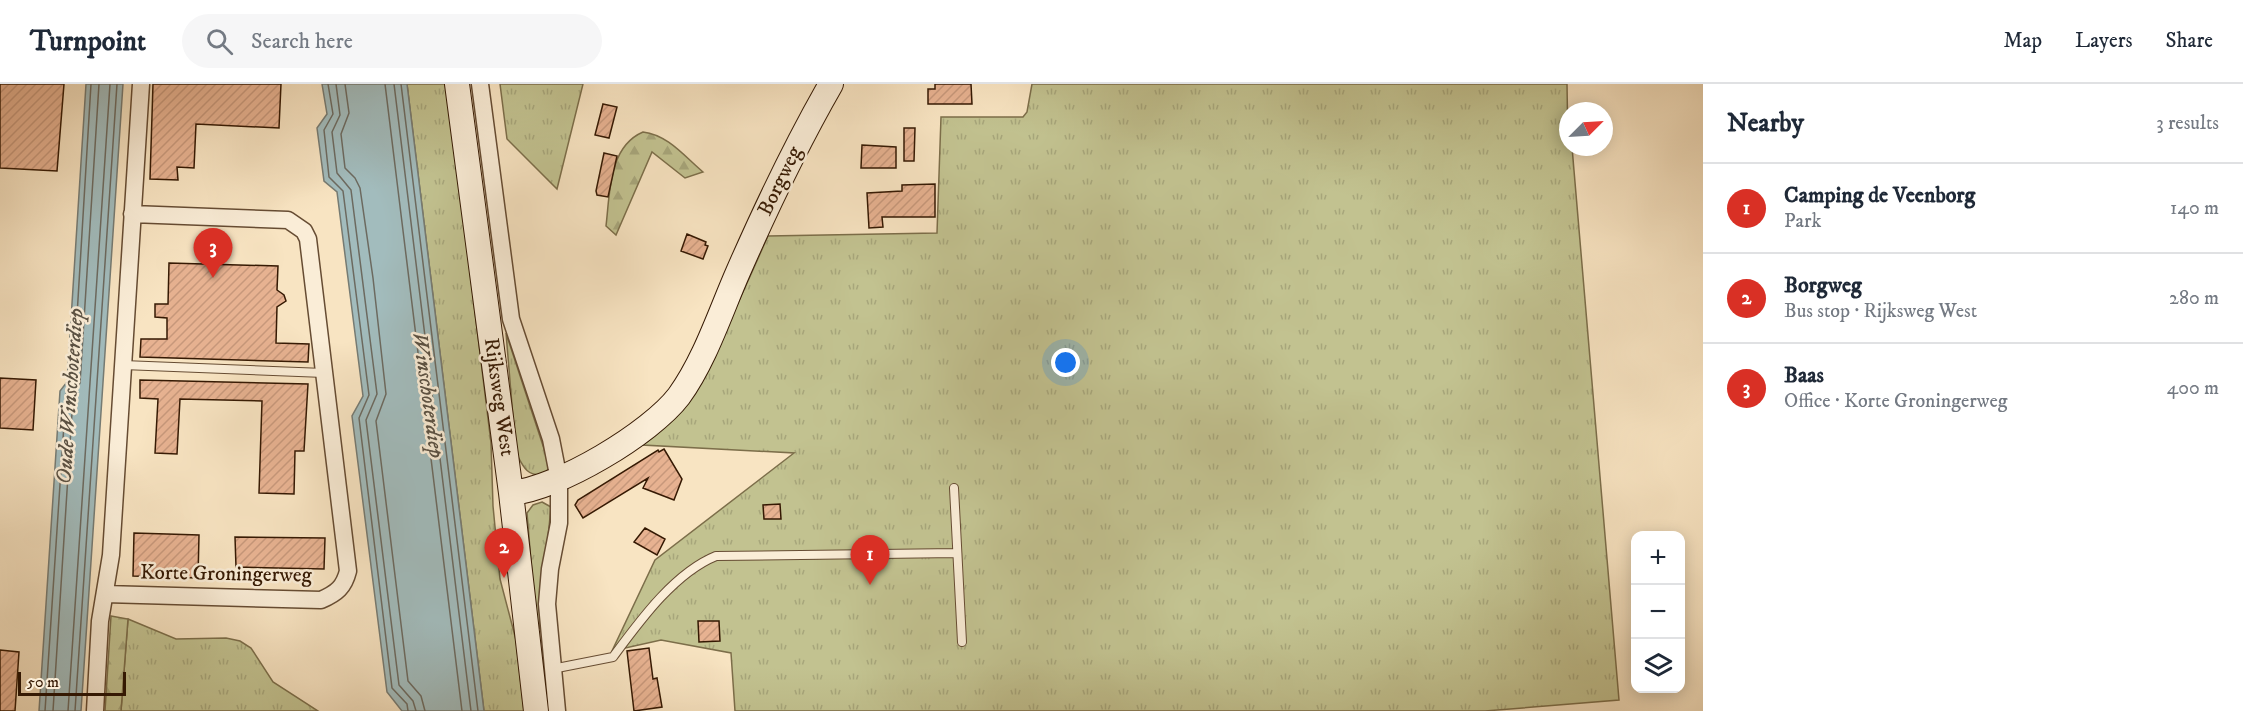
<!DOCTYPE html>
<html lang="en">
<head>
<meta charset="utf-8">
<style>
  body { margin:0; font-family:"IM FELL DW Pica",serif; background:#f6f6f7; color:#1f2937 }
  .controls { position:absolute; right:18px; bottom:18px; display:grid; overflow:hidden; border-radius:12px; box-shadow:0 3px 15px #0003 }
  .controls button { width:54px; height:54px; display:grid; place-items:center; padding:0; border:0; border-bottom:2px solid #e0e1e3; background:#fff; color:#1f2937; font:30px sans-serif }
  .compass { position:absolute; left:1559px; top:18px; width:54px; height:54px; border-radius:50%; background:#fff; box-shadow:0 3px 15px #0003; rotate:66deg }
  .scale { position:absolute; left:18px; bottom:15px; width:108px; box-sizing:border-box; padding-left:6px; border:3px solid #351903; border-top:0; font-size:16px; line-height:21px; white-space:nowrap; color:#351903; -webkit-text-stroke:4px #faedd7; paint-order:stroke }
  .you { position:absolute; left:1066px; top:279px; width:21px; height:21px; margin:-15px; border:4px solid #fff; border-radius:50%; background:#1a73e8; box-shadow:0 0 0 9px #1a73e833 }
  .badge { display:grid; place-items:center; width:39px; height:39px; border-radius:50%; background:#d93025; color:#fff; font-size:20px; font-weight:700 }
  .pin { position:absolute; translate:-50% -50px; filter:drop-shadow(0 2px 3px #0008) }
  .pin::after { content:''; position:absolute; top:32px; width:21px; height:18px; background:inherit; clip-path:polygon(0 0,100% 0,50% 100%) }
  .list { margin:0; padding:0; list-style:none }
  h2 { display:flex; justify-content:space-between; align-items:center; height:78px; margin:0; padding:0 24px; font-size:26px }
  h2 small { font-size:20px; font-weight:400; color:#747a83 }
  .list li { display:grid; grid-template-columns:39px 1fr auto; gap:18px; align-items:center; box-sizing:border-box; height:90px; padding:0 24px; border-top:2px solid #e0e1e3 }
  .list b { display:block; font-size:22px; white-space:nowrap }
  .list p { margin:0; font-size:20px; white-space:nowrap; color:#747a83 }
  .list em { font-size:20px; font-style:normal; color:#747a83 }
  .icon { flex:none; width:33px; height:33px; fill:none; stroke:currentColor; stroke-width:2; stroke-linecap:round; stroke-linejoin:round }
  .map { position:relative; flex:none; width:1703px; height:627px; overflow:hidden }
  header { display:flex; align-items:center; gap:36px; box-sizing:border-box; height:84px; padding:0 30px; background:#fff; border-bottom:2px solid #e0e1e3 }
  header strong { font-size:28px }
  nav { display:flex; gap:33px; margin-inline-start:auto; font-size:21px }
  .search { width:420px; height:54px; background:#f6f6f7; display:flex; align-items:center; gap:15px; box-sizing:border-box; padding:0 21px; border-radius:33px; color:#747a83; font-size:22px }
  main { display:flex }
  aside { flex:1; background:#fff }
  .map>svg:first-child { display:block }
  .grass { fill:url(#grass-tufts); stroke:#7c6e4a; stroke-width:1.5 }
  .forest { fill:url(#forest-firs); stroke:#7c6e4a; stroke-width:1.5 }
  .water { fill:#a2bcbd; stroke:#767b73; stroke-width:1.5 }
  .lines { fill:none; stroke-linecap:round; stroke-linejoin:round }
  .shore { stroke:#6c6a60; stroke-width:1.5 }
  .building { fill:url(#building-hatch); stroke:#351903; stroke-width:1.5 }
  .lane-casing { stroke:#664c33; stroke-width:10 }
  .street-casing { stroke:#664c33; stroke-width:19 }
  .secondary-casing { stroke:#351903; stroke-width:26 }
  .lane { stroke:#faedd7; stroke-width:8 }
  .street { stroke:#faedd7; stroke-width:16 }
  .secondary { stroke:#faedd7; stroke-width:24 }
  .labels { text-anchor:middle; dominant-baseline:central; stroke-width:5; stroke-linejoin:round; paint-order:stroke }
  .street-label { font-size:21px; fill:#351903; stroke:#faedd7 }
  .water-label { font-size:22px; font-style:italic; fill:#5b5244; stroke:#faedd7 }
</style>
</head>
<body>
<header>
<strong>Turnpoint</strong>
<div class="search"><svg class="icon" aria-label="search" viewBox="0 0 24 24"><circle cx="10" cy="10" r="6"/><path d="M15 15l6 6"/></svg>Search here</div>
<nav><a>Map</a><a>Layers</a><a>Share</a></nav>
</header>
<main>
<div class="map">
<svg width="1703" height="627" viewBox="0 0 1703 627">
  <defs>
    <pattern id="grass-tufts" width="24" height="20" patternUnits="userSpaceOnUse" patternTransform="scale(1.5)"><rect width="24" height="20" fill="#c2c290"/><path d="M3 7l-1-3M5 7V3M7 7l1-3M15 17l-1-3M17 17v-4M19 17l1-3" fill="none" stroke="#a7a67b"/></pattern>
    <pattern id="forest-firs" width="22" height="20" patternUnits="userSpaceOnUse" patternTransform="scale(1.5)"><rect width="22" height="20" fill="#c2c290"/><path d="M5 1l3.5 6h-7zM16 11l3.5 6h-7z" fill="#a7a67b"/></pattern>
    <pattern id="building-hatch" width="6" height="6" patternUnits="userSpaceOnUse" patternTransform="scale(1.5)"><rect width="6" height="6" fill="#e7b291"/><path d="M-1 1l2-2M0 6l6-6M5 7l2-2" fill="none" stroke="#c7987b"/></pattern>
  </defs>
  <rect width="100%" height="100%" fill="#f8e4c2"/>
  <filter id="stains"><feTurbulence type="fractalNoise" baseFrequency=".00333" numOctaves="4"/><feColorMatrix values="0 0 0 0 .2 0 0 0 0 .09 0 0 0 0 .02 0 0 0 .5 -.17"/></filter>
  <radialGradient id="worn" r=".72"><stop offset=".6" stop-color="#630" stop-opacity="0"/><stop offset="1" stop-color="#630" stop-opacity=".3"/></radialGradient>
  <!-- grass -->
  <path class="grass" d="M407,0H447L491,359L493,422L500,495L516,556L524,627H484Z
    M500,0H583L557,105L507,55Z
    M1032,0H1567L1568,63H1572L1619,616L1485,627H735L731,569L661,556L612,567L655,476L794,369L643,361C698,320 740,214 768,152L937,149L941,33H1023L1027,28Z
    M506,249L550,383L543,391C526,392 523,382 516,369Z
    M542,418L551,423L539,545L536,538L527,429L533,421Z
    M128,535L176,555L226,554L240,557L251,564L273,598L318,627H121Z"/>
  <!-- forest -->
  <path class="forest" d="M643,48C668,51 684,72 703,88L685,94L652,68L616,151L606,142C610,110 608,63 643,48Z
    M111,532L128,535L121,627H105Z"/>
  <!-- water -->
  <path class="water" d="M86,0H123L81,627H39L60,307L67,298Z
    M322,0H407L484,627H402L387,608L352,332L363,312L337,108L324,97L317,44L327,30Z"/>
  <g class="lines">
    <!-- shore -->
    <path class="shore" d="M328,0L333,30L324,46L329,93L343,107L369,311L359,334L392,604L407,620L408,627
      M336,0L340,31L332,48L337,89L351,106L377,310L366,336L399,601L413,617L416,627
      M345,0L349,29L341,50L345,84L355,94L360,104L373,194L386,310L376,337L408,597L421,612L425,627
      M385,0L462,627
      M394,0L471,627
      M401,0L478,627
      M45,627L66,310L73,298L91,0
      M53,627L73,313L80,299L99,0
      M68,627L110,0
      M75,627L117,0"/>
  </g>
  <!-- building -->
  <path class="building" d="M0,0H64L57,87L0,84Z
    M153,0H281L279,44L196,40L194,84L177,83L178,96L150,95Z
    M935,0H971L972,20H928V5H935Z
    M603,20L617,23L609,54L595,51Z
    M904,44H915L914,77H904Z
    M862,61L896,63V84H861Z
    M604,69L617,72L608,113L597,111L596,107Z
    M935,100V133H882L883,143L869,144L867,109L902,107V101Z
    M687,150L706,158L705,161L708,162L703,175L681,167Z
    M169,179L278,182L277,206L284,211L286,217L277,223L276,259L309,260L308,278L140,273L141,255H167V234L155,233V220H168Z
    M0,294L36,296L33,346L0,344Z
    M140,296L308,300L304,367H295L294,410L259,409L262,317L180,315L177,370L155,369L158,315L140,314Z
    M664,365L682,395L674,416L643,404L648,394L583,434L575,421L578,416L658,366L659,368Z
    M780,420L781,435H764L763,421Z
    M645,444L665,455L657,471L634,458Z
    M134,449L199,451L198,494L133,492Z
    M235,453L325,454L324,485L236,483Z
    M698,537H719L720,557L699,558Z
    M649,564L653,595L657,594L662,623L634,627L627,567Z
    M0,566L19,568L15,627H0Z"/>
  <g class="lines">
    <!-- lane casing -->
    <g class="lane-casing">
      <path id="lane" d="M123,281L324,289
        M954,404L962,558
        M552,585L613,573C639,538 674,489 716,472L957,469"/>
    </g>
    <!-- street casing -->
    <g class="street-casing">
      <path id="street" d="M480,0L511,235L551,355L559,396V439L550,485L547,520L557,627
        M105,510L321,516C337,509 344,503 348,487L308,155L304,147L288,136L132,130
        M95,627L100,537L111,471L141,0"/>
    </g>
    <!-- secondary casing -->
    <g class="secondary-casing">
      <path id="secondary" d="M457,0L511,409L536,627
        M511,409C558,405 651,349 679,312C705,276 720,229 738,188C766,124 796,61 831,0"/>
    </g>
    <!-- lane -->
    <use href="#lane" class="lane"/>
    <!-- street -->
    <use href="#street" class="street"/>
    <!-- secondary -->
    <use href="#secondary" class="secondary"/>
  </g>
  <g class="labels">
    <!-- street labels -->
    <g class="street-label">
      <text transform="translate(780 97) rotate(-64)">Borgweg</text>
      <text transform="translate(499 313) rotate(82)">Rijksweg West</text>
      <text transform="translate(226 490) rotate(1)">Korte Groningerweg</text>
    </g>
    <!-- water labels -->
    <g class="water-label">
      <text transform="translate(428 311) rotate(82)">Winschoterdiep</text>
      <text transform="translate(70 312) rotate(-86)">Oude Winschoterdiep</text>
    </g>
  </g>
  <rect width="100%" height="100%" filter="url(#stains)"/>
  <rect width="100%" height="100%" fill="url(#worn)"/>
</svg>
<div class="controls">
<button>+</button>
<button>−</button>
<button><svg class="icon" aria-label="layers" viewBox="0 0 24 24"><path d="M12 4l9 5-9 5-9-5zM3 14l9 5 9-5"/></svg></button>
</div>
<svg class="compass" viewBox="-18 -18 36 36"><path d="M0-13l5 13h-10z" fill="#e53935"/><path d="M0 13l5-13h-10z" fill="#747a83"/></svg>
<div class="scale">50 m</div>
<div class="you"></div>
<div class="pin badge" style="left:870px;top:501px">1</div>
<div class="pin badge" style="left:504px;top:494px">2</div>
<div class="pin badge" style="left:213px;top:194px">3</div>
</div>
<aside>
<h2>Nearby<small>3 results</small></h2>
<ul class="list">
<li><span class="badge">1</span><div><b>Camping de Veenborg</b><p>Park</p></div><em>140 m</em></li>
<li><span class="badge">2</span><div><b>Borgweg</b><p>Bus stop · Rijksweg West</p></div><em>280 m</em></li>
<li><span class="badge">3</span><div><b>Baas</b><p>Office · Korte Groningerweg</p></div><em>400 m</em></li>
</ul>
</aside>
</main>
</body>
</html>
